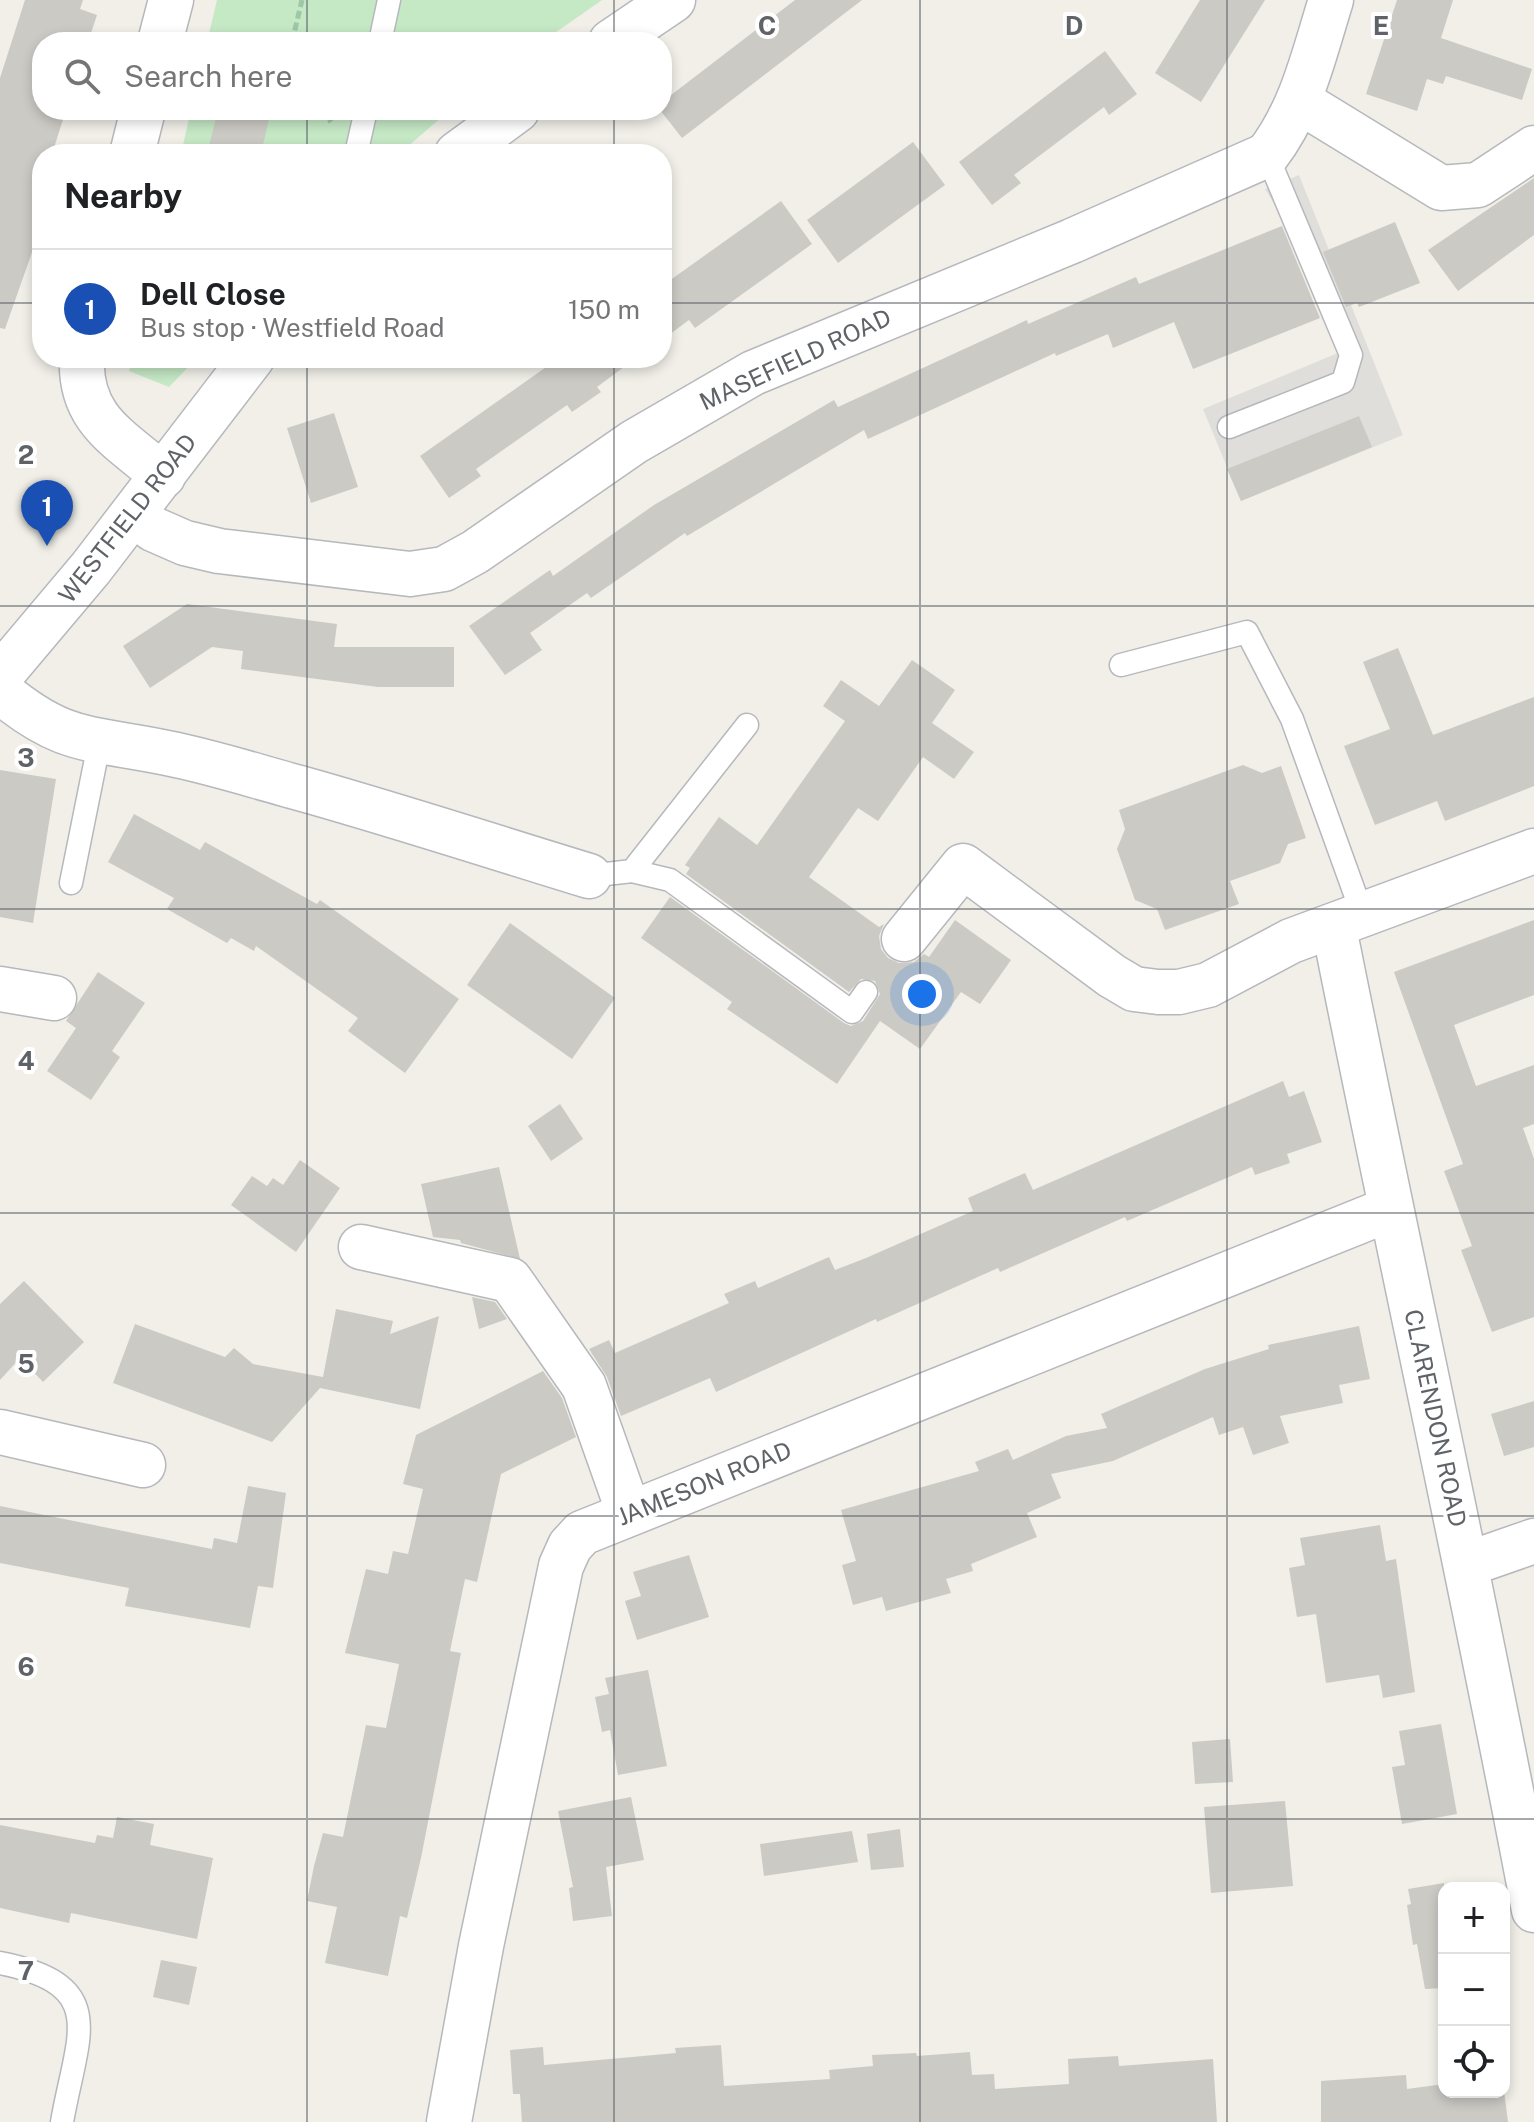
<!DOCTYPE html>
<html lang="en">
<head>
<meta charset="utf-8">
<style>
  body { margin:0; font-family:"Public Sans",sans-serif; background:#f6f6f6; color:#202124 }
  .controls { position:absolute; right:24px; bottom:24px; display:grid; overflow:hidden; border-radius:16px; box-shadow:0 4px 12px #0003 }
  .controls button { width:72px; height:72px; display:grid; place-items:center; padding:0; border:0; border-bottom:2px solid #e0e0e0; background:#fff; color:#202124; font:40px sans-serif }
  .you { position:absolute; left:922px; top:994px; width:28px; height:28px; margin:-20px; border:6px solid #fff; border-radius:50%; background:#1a73e8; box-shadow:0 0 0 12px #1a73e833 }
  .badge { display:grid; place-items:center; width:52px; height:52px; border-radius:50%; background:#ea580c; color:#fff; font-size:26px; font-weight:700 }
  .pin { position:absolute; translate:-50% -66px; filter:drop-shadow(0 2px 4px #0008) }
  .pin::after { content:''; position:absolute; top:42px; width:28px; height:24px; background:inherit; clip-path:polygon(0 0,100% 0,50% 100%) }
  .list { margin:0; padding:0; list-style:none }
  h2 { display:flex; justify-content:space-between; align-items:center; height:104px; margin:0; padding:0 32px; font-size:34px }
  h2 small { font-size:26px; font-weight:400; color:#757577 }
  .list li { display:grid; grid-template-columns:52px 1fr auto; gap:24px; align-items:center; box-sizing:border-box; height:120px; padding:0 32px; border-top:2px solid #e0e0e0 }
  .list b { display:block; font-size:30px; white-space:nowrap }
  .list p { margin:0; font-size:26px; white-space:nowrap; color:#757577 }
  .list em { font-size:26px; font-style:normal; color:#757577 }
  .icon { flex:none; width:44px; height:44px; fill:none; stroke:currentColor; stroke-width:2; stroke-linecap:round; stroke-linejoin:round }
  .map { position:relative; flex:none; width:1534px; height:2122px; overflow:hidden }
  .search { position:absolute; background:#fff; box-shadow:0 4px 12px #0003; left:32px; top:32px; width:640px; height:88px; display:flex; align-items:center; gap:20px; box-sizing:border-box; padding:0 28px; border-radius:32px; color:#757577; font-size:30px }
  .panel { position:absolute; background:#fff; box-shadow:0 4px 12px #0003; left:32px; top:144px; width:640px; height:224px; border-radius:32px }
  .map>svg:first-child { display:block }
  .industrial { fill:#e0deda }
  .green { fill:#c5e8c5 }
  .building { fill:#cccac5 }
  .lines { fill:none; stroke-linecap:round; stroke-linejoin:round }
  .service-casing { stroke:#b5b8bc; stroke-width:25 }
  .minor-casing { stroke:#b5b8bc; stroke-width:47 }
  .tertiary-casing { stroke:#b5b8bc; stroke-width:47 }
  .path { stroke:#9cc7a9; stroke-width:5; stroke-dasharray:8 4; stroke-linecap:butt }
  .service { stroke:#fff; stroke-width:22 }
  .minor { stroke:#fff; stroke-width:44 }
  .tertiary { stroke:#fff; stroke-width:44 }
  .grid { fill:none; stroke:#5f6368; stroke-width:2; stroke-opacity:0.55 }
  .labels { text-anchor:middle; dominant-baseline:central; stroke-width:8; stroke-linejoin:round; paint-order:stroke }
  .street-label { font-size:24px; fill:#5f6368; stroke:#fff }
  .grid-label { font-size:26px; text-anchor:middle; font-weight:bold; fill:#5f6368; stroke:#fff; stroke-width:8; stroke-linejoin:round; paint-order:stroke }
</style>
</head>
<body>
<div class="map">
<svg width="1534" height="2122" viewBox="0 0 1534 2122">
  <rect width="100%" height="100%" fill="#f1efe8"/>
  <!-- industrial -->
  <path class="industrial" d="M1299,175L1403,435L1241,501L1203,409L1338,353L1286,223L1265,189Z"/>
  <!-- green -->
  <path class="green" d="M217,0H602L542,42H207Z
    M191,110H450L399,154H181Z
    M133,358H197L169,387L129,371Z"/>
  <!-- building -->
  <path class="building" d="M25,0H83L80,9L97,15L88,42H42V110H66L52,154H42V224L5,329L0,328V78Z
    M795,0H862L682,138L660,110L662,102Z
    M1200,0H1265L1201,102L1155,73Z
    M1397,0H1453L1441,38L1532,69L1522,100L1446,76L1443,84L1427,79L1417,111L1366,94Z
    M1105,51L1137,94L1109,115L1104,107L1014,175L1021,183L992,205L959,162Z
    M218,110H271L261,154H207Z
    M913,142L945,185L838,263L807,220Z
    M1534,178V235L1458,291L1428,250Z
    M781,201L812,244L695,328L689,320L662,340V286Z
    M1395,222L1420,283L1359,307L1357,303L1346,307L1323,252Z
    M1282,226L1320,318L1193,369L1174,322L1113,348L1108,334L1056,356L1055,353L868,439L864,430L687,536L685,533L591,598L587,593L530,633L542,650L505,675L469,626L550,570L553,576L654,505L834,400L838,407L1027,320L1028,324L1136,277L1139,284Z
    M559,358H636L597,387L601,392L572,412L567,405L476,469L481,476L449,498L420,456Z
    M334,413L358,487L311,503L287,428Z
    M1359,416L1372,447L1241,501L1227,469Z
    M187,604L337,624L334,647H454V687H378L241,669L243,651L212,647L150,688L123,646Z
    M1398,648L1433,735L1534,697V786L1445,821L1437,801L1375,825L1344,746L1390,729L1363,662Z
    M912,660L955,690L932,723L974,752L954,779L923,757L878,821L858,808L809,877L879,927L884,924L879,936L881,949L888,958L899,963L914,962L924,954L929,957L955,920L1011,960L980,1004L961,992L920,1049L880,1021L837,1084L727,1009L732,1002L641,938L670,897L844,1023L851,1026L863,1021L880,994L875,981L861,979L849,992L686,874L690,868L685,865L719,817L757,845L845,721L823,706L841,680L879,706Z
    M1243,765L1262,773L1281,766L1306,838L1288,844L1280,863L1230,881L1239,904L1165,930L1157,909L1135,900L1117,849L1125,829L1119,810Z
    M0,770L56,779L33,923L0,917Z
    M134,814L200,850L205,842L317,904L320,900L459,999L405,1073L348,1031L358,1018L256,946L254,951L231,938L227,943L167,909L174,898L108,862Z
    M1534,920V995L1454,1025L1476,1086L1534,1065V1124L1523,1128L1534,1159V1317L1492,1332L1461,1250L1472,1246L1444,1171L1463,1164L1394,972Z
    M510,923L615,998L572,1059L467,985Z
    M98,972L145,1003L112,1051L120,1057L91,1100L47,1071L76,1028L66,1021Z
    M1283,1081L1289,1097L1304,1091L1322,1142L1287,1154L1290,1163L1255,1175L1252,1167L1127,1221L1125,1217L1000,1272L998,1268L877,1322L876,1319L716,1392L710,1378L621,1416L607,1377L589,1349L609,1340L615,1353L729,1303L724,1294L755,1281L758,1288L829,1257L835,1270L866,1258L973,1211L968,1198L1025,1173L1033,1190Z
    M560,1104L583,1139L551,1161L528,1126Z
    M300,1160L340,1188L296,1252L231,1205L252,1176L267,1186L273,1178L283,1185Z
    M499,1167L520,1259L461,1243L460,1240L433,1237L421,1184Z
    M24,1281L84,1342L43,1382L20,1358L0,1380V1304Z
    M472,1297L495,1302L507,1319L479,1329Z
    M336,1309L393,1321L390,1334L439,1316L420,1409L320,1388L272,1442L113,1383L135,1324L225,1357L234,1348L253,1364L323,1377Z
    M1359,1326L1370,1379L1339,1385L1343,1403L1280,1416L1289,1443L1253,1455L1243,1427L1219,1435L1213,1417L1113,1461L1051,1474L1061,1498L1027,1513L1037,1537L971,1564L973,1571L946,1579L951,1593L886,1611L882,1597L853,1605L842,1565L856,1561L841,1510L979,1471L975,1462L1008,1449L1013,1460L1066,1436L1107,1428L1101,1414L1205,1369L1269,1349L1268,1345Z
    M543,1371L562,1398L576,1437L501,1474L477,1582L465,1579L450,1651L461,1653L421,1858L407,1918L400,1916L388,1976L325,1963L337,1907L307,1901L314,1866L323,1833L343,1837L366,1725L386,1728L399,1664L345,1653L366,1569L388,1574L393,1551L408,1554L423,1489L403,1484L416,1435Z
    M1534,1401V1447L1504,1456L1491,1414Z
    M248,1486L286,1493L273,1588L258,1586L250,1628L125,1606L129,1588L0,1563V1506L212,1549L214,1538L237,1543Z
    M1380,1525L1386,1561L1396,1559L1415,1692L1383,1698L1379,1675L1326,1683L1316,1614L1297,1617L1289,1568L1305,1565L1300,1538Z
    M689,1555L709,1617L637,1640L625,1601L641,1596L633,1572Z
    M648,1670L667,1766L618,1775L610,1730L602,1732L595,1697L609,1694L605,1678Z
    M1441,1724L1457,1814L1402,1824L1392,1767L1405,1765L1399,1731Z
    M1230,1739L1233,1782L1195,1784L1192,1742Z
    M631,1797L644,1860L606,1867L612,1916L573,1921L569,1888L573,1887L558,1811Z
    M1285,1801L1293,1886L1211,1893L1204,1807Z
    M117,1817L154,1824L150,1845L213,1858L197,1939L71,1913L69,1923L0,1908V1825L95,1843L97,1835L113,1838Z
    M900,1829L904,1867L871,1870L867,1834Z
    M852,1831L858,1862L764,1876L760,1844Z
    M1444,1883V1988L1425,1989L1417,1944L1413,1945L1407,1905L1411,1904L1408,1889Z
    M161,1960L197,1967L189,2005L153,1997Z
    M721,2045L724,2086L830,2079L829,2070L873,2066L872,2055L916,2053L917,2056L970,2052L972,2075L994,2074L995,2089L1069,2084L1068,2059L1118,2056L1119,2066L1213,2059L1217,2122H522L520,2094H513L510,2050L543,2047L544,2065L676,2053L675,2048Z
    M1406,2075L1407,2089L1444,2084V2092L1504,2091L1508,2122H1321V2081Z"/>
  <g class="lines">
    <!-- service casing -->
    <g class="service-casing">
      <path id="service" d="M380,42L389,0
        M356,154L366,110
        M1229,427L1343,382L1351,355L1267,155
        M1121,665L1247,632L1292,719L1363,916
        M632,871L747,725
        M589,876L632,871L670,880L852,1012L866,992
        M71,883L99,744
        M0,1963C111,1985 77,2035 62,2122"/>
    </g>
    <!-- minor casing -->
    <g class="minor-casing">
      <path id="minor" d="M160,42L171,0
        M1299,101L1441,188L1478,185L1534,148
        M132,154L143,110
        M82,358C79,420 120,438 163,476
        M134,513L153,529L185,543L219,551L410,574L444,569L475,552L634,442L753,373L1072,241L1267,155C1302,110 1314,54 1331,0
        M0,691C64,745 91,737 167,753C213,762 258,777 303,789C399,816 494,847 589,876
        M1334,928C1399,1255 1472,1581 1534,1910
        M904,939L963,866L1112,976L1134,989L1158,992H1179L1208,985L1291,941L1534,851
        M0,989L54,998
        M361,1247L510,1280L584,1386L629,1513
        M0,1432L143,1465
        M1468,1564L1534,1541
        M449,2122L481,1946L561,1566L570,1546L582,1533L1390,1209"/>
    </g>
    <!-- tertiary casing -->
    <g class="tertiary-casing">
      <path id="tertiary" d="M611,42L673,0
        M457,154L517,110
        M0,676L91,568L252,358"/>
    </g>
    <!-- path -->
    <path class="path" d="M292,42L302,0
      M322,110L331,122"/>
    <!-- service -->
    <use href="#service" class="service"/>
    <!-- minor -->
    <use href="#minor" class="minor"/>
    <!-- tertiary -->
    <use href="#tertiary" class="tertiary"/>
  </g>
  <!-- grid -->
  <path class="grid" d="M307,0V42M614,0V42M920,0V2122M1227,0V2122M307,110V154M614,110V154M0,303H42M662,303H1534M307,358V2122M614,358V2122M0,606H1534M0,909H1534M0,1213H1534M0,1516H1534M0,1819H1534"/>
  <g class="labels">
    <!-- street labels -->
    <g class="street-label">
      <text transform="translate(795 359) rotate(-25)">MASEFIELD ROAD</text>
      <text transform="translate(127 518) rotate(-52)">WESTFIELD ROAD</text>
      <text transform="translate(1436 1418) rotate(78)">CLARENDON ROAD</text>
      <text transform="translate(704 1483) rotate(-22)">JAMESON ROAD</text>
    </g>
  </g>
  <g class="grid-label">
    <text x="767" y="35">C</text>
    <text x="1074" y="35">D</text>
    <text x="1381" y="35">E</text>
    <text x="26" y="464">2</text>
    <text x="26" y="767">3</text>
    <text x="26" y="1070">4</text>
    <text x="26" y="1373">5</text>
    <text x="26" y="1676">6</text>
    <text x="26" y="1980">7</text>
  </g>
</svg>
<div class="controls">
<button>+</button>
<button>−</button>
<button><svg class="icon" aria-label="locate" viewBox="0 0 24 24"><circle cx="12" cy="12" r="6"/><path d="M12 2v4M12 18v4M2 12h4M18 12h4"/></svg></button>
</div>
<div class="you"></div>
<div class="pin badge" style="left:47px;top:546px;background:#1a4fb4">1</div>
<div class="search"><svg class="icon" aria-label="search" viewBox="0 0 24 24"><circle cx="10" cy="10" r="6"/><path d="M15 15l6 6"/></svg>Search here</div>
<section class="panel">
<h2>Nearby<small></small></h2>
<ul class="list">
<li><span class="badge" style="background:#1a4fb4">1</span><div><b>Dell Close</b><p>Bus stop · Westfield Road</p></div><em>150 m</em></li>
</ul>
</section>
</div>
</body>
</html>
